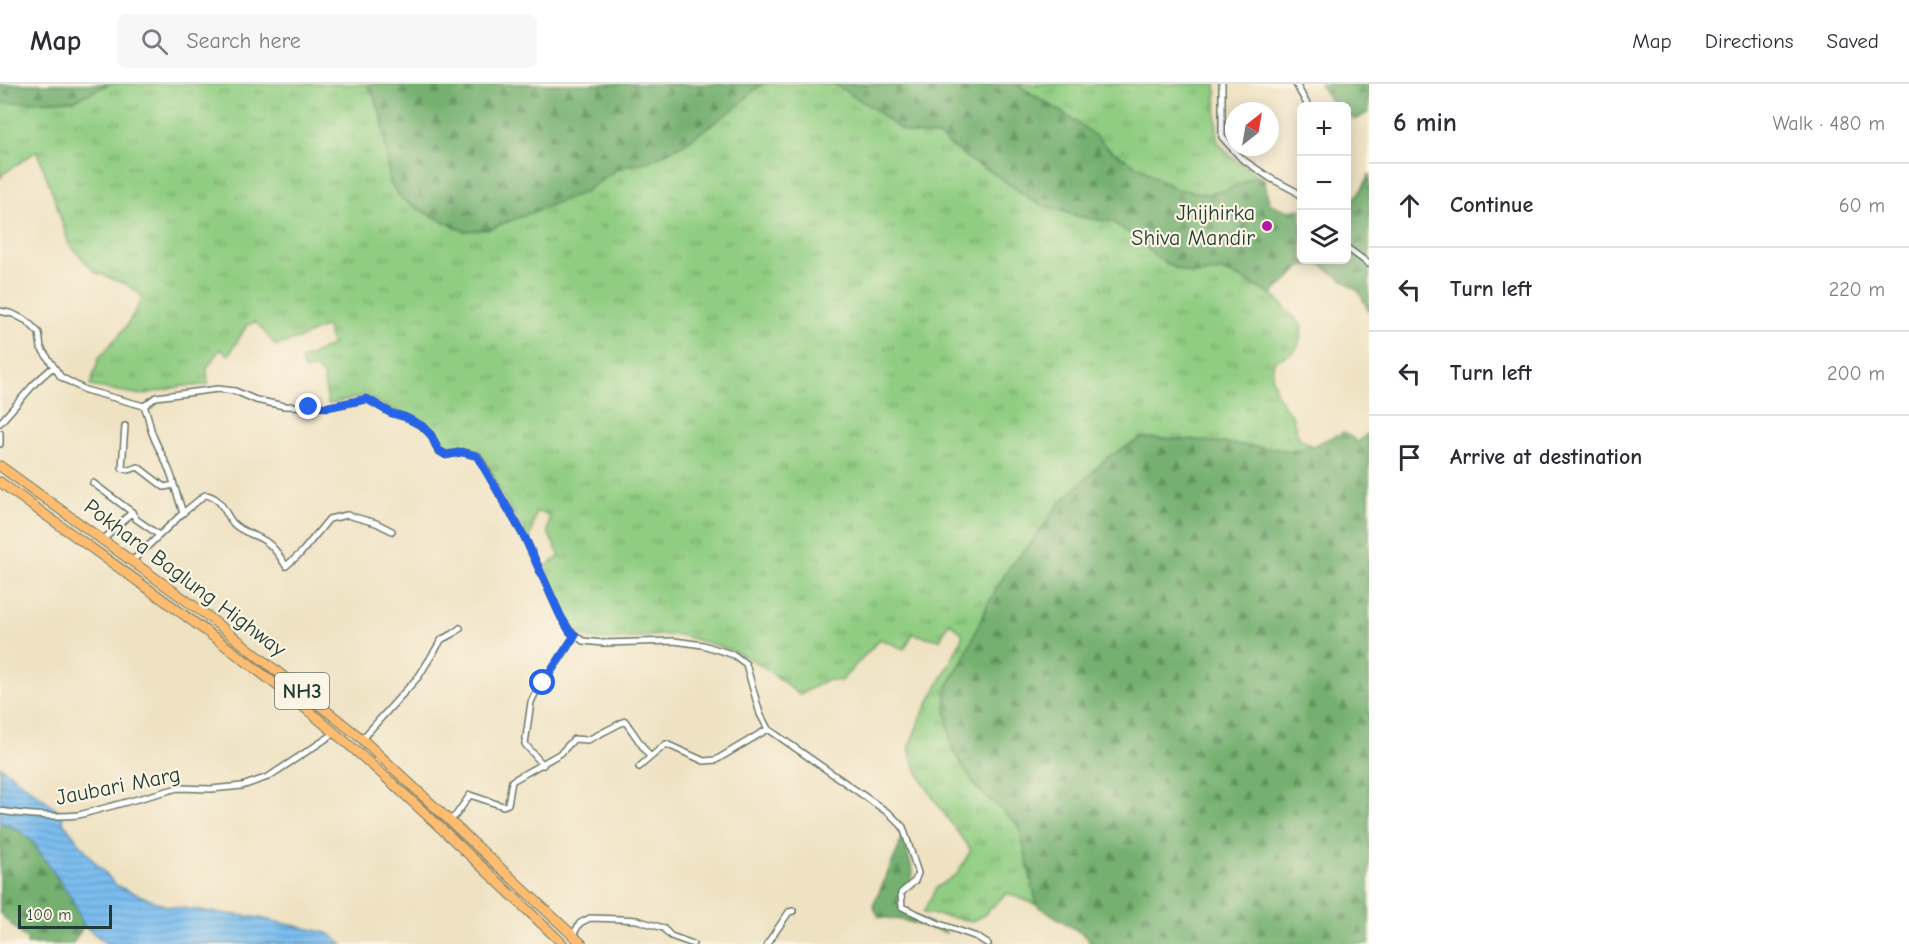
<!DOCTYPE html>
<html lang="en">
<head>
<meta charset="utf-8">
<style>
  body { margin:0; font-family:"Comic Neue",sans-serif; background:#f7f7f7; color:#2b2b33 }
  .controls { position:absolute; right:18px; top:18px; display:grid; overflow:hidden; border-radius:9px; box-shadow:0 3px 15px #0003 }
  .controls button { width:54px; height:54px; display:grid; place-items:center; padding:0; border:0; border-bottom:2px solid #e1e1e2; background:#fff; color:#2b2b33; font:30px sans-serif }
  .compass { position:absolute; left:1225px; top:18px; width:54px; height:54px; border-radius:50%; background:#fff; box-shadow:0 3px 15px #0003; rotate:31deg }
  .scale { position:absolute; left:18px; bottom:15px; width:94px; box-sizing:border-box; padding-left:6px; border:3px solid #1f3d34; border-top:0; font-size:16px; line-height:21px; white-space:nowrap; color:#1f3d34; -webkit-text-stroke:4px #fcf5e5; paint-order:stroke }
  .stop { position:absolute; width:18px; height:18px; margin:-14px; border:4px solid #2563eb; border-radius:50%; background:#fff }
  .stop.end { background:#2563eb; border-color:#fff; box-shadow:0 2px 6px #0008 }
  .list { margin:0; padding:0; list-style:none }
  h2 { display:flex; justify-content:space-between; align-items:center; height:78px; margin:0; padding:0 24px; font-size:26px }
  h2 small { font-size:20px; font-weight:400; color:#7c7c81 }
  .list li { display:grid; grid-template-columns:39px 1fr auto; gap:18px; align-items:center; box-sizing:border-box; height:84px; padding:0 24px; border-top:2px solid #e1e1e2 }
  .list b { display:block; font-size:22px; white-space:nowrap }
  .list em { font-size:20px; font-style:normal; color:#7c7c81 }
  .icon { flex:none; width:33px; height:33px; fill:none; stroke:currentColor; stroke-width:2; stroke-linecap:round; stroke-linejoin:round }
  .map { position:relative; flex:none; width:1369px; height:860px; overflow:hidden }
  header { display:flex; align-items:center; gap:36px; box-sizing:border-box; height:84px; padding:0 30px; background:#fff; border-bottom:2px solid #e1e1e2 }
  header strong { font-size:28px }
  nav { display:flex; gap:33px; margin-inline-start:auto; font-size:21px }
  .search { width:420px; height:54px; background:#f7f7f7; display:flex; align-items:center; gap:15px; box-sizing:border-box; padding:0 21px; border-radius:9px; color:#7c7c81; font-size:22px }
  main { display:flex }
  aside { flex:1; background:#fff }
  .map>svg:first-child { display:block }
  .grass { fill:url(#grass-tufts); stroke:#58855b; stroke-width:1.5 }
  .forest { fill:url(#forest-firs); stroke:#4a7652; stroke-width:1.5 }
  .water { fill:url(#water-rules); stroke:#4d7d92; stroke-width:1.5 }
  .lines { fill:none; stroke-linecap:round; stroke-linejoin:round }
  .minor-casing { stroke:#687766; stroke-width:8 }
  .trunk-casing { stroke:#687766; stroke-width:11 }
  .minor { stroke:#fff; stroke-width:5 }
  .trunk { stroke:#febc70; stroke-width:9 }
  .route { stroke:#2563eb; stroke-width:8 }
  .poi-dot { fill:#b5179e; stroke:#fcf5e5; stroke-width:2 }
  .labels { text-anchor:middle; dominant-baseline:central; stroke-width:4.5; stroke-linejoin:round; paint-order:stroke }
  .shield { fill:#fcf5e5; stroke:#617469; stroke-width:1.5 }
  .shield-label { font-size:21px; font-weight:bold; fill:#1f3d34 }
  .poi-label { font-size:22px; fill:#1f3d34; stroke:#fcf5e5; text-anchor:end }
  .street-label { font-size:22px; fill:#1f3d34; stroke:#fcf5e5 }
</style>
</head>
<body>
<header>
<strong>Map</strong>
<div class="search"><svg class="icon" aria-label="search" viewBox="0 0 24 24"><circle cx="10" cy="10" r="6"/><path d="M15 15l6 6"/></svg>Search here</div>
<nav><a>Map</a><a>Directions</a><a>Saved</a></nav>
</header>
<main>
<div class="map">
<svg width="1369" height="860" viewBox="0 0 1369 860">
  <defs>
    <pattern id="grass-tufts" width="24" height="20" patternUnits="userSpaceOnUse" patternTransform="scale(1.5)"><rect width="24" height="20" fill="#90cd82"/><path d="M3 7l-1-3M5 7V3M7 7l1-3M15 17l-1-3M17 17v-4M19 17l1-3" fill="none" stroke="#75a86b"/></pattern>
    <pattern id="forest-firs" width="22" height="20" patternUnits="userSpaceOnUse" patternTransform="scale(1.5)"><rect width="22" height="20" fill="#74b070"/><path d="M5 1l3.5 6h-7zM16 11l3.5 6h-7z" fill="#5f905d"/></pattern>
    <pattern id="water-rules" width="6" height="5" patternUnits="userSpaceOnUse" patternTransform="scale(1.5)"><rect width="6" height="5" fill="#7bbdf0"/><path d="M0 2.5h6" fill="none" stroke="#649bc3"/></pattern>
  </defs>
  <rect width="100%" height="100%" fill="#fcf5e5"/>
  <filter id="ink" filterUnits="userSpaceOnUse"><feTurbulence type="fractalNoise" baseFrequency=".0167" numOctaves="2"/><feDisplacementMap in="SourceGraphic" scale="12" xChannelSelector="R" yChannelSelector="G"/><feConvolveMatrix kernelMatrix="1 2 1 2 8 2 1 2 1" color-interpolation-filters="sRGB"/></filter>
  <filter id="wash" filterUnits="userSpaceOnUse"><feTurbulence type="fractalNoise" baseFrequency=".008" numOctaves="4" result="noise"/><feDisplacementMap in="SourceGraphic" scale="24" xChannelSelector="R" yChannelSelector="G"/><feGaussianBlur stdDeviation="1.35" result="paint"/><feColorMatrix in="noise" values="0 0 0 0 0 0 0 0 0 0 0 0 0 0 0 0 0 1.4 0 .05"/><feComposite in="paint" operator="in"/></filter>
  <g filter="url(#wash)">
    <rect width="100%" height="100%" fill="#efe2c3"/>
    <!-- grass -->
    <path class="grass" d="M109,0H367L374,13L382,33L390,99L403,116L424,128L464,147L584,108L617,85L636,79L647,78L684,60L735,24L759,2L763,0H834L840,3L874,25L898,44L908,49L938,52L973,78L992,88L1036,119L1081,133L1113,138L1139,156L1155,172L1173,183L1192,190L1222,187L1243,195L1262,206L1272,210L1302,242C1300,267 1297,268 1274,277L1272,293L1278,313L1292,332L1299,354L1312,362L1294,367L1195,356L1032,458L1009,484L965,572L947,603L976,703L1019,742L1037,821L1007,809L984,831L972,837L923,829L936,804L957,790L971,766C956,746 908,685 910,663C910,657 915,650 916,645C929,612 951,583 963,550L949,538L940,556L913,550L904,565L880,555L841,597L826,596L799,611C767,583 747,569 704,558C696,556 686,552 678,551C651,548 599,565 577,548C561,535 552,500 546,482L560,472L548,449L549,430L536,428L530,455C518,436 502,416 494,394C491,386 486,374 479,369C468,362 454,368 442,364L431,344L415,334L388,324L365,312L328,320L323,291L315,285L304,286L301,276L332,261L326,242L298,255L276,262L256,238L247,241L229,271L220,265L207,284L208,301L183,302L141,311L90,302L99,274L126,243L143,213L126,200L95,188L69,160L53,110L37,67L3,90L0,94V19L75,16Z
      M1016,0H1216L1217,57L1231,73L1264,95L1254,93L1227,106L1207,110L1176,105L1110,66L1096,52L1063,29Z"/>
    <!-- forest -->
    <path class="forest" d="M0,0H109L75,16L0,19Z
      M367,0H763L759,2L735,24L684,60L647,78L636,79L617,85L584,108L487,146L464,147L424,128L403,116L390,99L382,33L374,13Z
      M834,0H1016L1063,29L1096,52L1110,66L1176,105L1207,110L1227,106L1254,93L1264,95L1270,120L1289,127L1301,125L1302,176H1346L1347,119C1359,110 1364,104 1369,90V228L1359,208L1322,181H1302L1289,195L1272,210L1262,206L1243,195L1222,187L1192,190L1173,183L1155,172L1139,156L1113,138L1081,133L1036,119L992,88L973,78L938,52L908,49L898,44L874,25Z
      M1320,0H1369V28L1355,36L1347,29L1346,22C1331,22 1327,13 1320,0Z
      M1344,348L1358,358L1369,348V860H1088L1090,857L1086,852L1037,821L1019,742L976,703L952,665L945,621L947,603L965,572L988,519L1009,484L1032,458L1059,420L1109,372L1142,354L1195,356L1294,367L1312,362Z
      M0,738L17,745L32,757L71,813L84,842L72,860H27L28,857L0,829Z
      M902,750L913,789L910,798L901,805L898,811L899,822L904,828L928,838L947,849L902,836L879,833L873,822L899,763Z"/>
    <!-- water -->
    <path class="water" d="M0,682L62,729L63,738L93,776L117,802L166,822L259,834L328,849L343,860H108L84,842L71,813L32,757L17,745L0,738Z"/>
  </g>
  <g filter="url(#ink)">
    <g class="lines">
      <!-- minor casing -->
      <g class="minor-casing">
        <path id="minor" d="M1222,0V53L1242,75L1270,94L1295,107L1302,114
          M1296,0L1308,22
          M1346,163L1369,180
          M0,227L13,230L27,237L39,249L41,264L61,293L85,306L144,322C148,331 149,337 151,346C157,365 170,381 174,401
          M144,322L156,313L218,305L235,307L256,316L284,322L328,323L367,315L391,329L405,333L422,342L431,351L438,366L446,371L462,368L478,372L525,454L561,533L570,547L583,557L603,559L674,557L703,561L734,571L746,580L760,630L768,645L890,730L903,743L918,789L915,797L901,809L902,823L937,839L977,853L988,860
          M0,339L35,299L53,283
          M125,342L122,384L129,386L138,383L164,403L174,401L183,429L131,478
          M0,349V360
          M93,399L132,428L102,457
          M132,428L136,435L159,451
          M183,429L205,411C222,413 223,427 233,439C242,449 255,450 265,457C275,463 280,473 286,482L301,469L329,435L347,431L376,439L392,447
          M362,655L419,592L442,555L453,550L460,544
          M543,681L525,660L531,618L536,608L560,575L575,551
          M639,683L666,660L704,677L716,676L768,645
          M0,727C26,731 52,734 79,731L178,704L211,705L242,702L268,693L335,649
          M450,736L456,731L470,711L503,722L508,720L512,697L561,669L574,655L588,656L625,637L650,673
          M573,851L580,839L590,834L620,835L637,836L663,844L671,852L693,860
          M767,860L789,828L793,827"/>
      </g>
      <!-- trunk casing -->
      <g class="trunk-casing">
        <path id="trunk" d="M0,382L205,530L362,655L582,860
          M0,398C98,470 200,539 295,616C389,691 475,777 563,860"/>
      </g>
      <!-- minor -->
      <use href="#minor" class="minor"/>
      <!-- trunk -->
      <use href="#trunk" class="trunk"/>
    </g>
  </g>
  <g class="lines" filter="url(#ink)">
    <!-- route -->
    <path class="route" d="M309,323H328L367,315L391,329L405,333L422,342L431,351L438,366L446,371L462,368L477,372L525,454L561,533L570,548L575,551L543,599"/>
  </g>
  <!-- markers -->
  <circle class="poi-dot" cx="1267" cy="142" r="6"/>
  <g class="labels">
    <!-- shield labels -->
    <rect class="shield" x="275" y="589" width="54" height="36" rx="4.5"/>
    <g class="shield-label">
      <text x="302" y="607">NH3</text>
    </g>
    <!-- poi labels -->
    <g class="poi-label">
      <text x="1255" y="129">Jhijhirka<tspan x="1255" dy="25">Shiva Mandir</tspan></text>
    </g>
    <!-- street labels -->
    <g class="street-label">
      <text transform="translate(185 494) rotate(37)">Pokhara Baglung Highway</text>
      <text transform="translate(118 702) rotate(-11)">Jaubari Marg</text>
    </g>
  </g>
</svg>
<div class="controls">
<button>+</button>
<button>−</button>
<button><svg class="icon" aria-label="layers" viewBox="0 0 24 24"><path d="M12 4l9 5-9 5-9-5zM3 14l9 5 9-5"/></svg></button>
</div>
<svg class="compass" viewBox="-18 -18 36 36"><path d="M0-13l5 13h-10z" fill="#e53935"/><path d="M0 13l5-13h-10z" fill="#7c7c81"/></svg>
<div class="scale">100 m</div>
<div class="stop" style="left:543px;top:599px"></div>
<div class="stop end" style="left:309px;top:323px"></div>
</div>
<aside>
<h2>6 min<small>Walk · 480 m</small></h2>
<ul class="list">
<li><svg class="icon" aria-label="ahead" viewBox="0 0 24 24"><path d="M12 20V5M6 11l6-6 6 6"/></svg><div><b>Continue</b></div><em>60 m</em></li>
<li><svg class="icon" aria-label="left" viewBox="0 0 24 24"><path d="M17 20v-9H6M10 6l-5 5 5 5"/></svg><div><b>Turn left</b></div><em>220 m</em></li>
<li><svg class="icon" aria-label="left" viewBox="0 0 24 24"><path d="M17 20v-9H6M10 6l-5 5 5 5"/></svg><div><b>Turn left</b></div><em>200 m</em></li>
<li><svg class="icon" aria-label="arrive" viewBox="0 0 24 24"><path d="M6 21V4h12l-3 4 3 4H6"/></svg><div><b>Arrive at destination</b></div></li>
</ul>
</aside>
</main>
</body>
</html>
